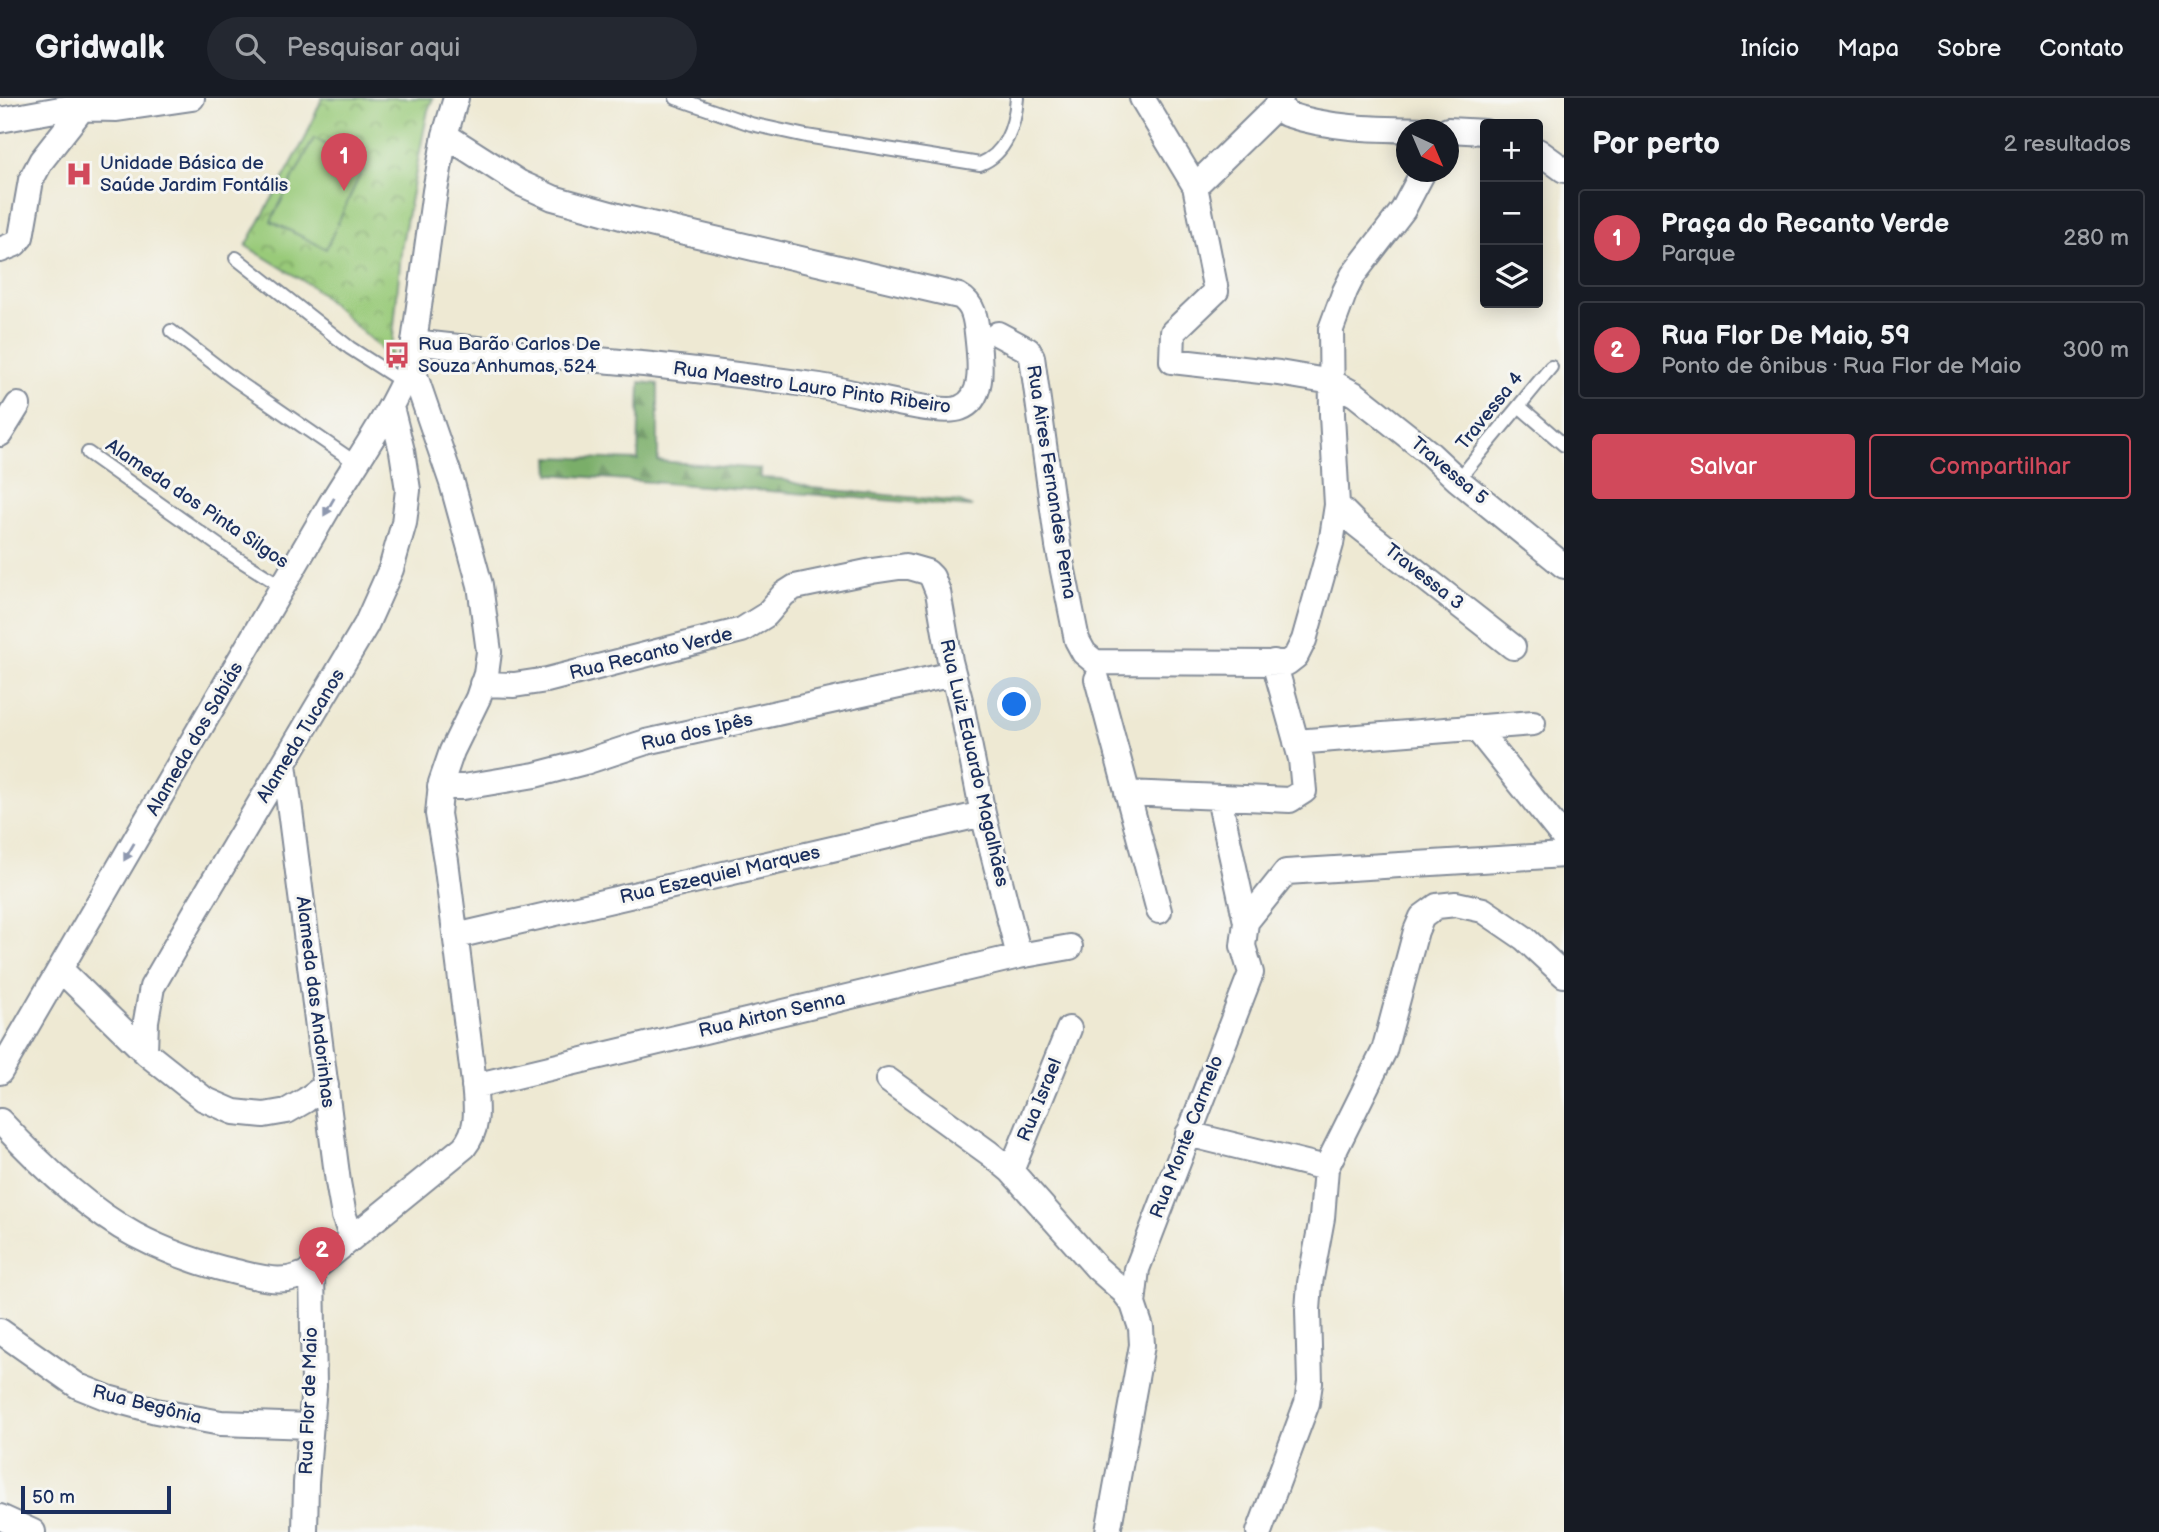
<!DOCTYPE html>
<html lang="pt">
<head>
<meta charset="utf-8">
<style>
  body { margin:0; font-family:"Balsamiq Sans",sans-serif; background:#242831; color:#f1f3f6 }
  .controls { position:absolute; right:21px; top:21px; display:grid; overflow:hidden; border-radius:7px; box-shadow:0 4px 18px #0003 }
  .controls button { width:63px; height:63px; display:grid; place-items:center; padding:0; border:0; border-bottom:2px solid #363941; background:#171b24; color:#f1f3f6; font:35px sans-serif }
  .compass { position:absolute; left:1396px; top:21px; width:63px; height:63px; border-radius:50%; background:#171b24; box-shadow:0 4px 18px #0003; rotate:136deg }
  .scale { position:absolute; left:21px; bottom:18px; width:150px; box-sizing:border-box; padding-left:7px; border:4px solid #1b2f5e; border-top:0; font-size:19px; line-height:24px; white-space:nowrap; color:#1b2f5e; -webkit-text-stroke:5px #f6f6f2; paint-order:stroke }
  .you { position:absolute; left:1015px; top:607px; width:24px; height:24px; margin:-18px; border:5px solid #fff; border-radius:50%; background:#1a73e8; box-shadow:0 0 0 10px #1a73e833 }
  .badge { display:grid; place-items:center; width:46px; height:46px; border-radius:50%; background:#d1495b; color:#fff; font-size:23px; font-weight:700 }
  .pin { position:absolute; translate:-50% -58px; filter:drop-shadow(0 2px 4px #0008) }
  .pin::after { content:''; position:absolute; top:37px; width:24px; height:21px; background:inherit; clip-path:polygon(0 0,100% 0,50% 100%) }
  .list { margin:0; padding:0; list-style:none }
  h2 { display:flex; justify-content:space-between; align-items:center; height:91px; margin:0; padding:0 28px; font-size:30px }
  h2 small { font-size:23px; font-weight:400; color:#9ea1a6 }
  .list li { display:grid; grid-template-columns:46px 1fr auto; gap:21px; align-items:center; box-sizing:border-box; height:98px; margin:0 14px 14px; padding:0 14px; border:2px solid #363941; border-radius:7px }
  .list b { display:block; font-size:26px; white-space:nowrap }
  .list p { margin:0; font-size:23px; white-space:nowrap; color:#9ea1a6 }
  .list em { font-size:23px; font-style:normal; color:#9ea1a6 }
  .actions { display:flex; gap:14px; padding:21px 28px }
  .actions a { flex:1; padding:16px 0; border:2px solid #d1495b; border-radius:7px; text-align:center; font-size:24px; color:#d1495b }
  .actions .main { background:#d1495b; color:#fff }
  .icon { flex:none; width:38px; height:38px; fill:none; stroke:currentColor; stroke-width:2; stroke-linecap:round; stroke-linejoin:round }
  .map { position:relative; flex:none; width:1564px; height:1434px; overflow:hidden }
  header { display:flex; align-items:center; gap:42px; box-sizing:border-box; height:98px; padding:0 35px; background:#171b24; border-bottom:2px solid #363941 }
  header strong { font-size:33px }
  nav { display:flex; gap:38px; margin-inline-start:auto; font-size:24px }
  .search { width:490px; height:63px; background:#242831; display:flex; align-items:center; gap:18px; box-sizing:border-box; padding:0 24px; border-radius:38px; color:#9ea1a6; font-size:26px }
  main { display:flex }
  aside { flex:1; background:#171b24 }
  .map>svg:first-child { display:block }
  .forest { fill:url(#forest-firs); stroke:#4a6e64; stroke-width:2 }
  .park { fill:url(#park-crowns); stroke:#5a7c6c; stroke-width:2 }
  .pitch { fill:#99ca79; stroke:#5a7c6c; stroke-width:2 }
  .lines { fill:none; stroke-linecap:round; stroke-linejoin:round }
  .service-casing { stroke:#848c98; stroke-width:16 }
  .minor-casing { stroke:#848c98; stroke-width:28 }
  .service { stroke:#fff; stroke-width:12 }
  .minor { stroke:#fff; stroke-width:24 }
  .oneway { fill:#8d97ae }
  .labels { text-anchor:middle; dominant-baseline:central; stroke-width:6; stroke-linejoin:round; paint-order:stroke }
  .poi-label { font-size:19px; fill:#1b2f5e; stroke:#f6f6f2; text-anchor:start }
  .street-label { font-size:19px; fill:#1b2f5e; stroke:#f6f6f2 }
</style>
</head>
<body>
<header>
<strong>Gridwalk</strong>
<div class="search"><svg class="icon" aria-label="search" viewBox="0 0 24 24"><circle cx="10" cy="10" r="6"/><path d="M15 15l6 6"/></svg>Pesquisar aqui</div>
<nav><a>Início</a><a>Mapa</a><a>Sobre</a><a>Contato</a></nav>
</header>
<main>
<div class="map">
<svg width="1564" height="1434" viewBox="0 0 1564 1434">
  <defs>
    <pattern id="forest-firs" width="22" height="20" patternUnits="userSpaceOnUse" patternTransform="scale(1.75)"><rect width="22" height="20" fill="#7aae69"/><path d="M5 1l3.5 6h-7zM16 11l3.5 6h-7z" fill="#638e5a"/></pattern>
    <pattern id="park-crowns" width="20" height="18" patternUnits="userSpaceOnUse" patternTransform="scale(1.75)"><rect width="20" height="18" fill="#99ca79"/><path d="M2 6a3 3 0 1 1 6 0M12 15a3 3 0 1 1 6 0" fill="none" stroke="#7ca466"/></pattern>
  </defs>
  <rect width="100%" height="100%" fill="#f6f6f2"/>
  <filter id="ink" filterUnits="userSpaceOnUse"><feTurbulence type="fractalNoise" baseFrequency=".0143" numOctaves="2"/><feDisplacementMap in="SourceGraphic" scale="14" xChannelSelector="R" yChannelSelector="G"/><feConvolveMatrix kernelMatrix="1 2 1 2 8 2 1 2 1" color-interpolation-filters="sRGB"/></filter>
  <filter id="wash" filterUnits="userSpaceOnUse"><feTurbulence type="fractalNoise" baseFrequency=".00686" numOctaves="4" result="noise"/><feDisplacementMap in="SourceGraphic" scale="28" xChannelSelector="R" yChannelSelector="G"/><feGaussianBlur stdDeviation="1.57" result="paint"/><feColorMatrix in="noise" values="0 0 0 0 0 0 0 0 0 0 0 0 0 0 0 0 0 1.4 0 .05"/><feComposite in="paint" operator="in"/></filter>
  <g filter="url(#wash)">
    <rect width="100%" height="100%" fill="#eee9d3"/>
    <!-- forest -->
    <path class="forest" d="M640,284L658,286V363L761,371V380L781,381L812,390L960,404L972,409L550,376L549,359L638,362Z"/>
    <!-- park -->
    <path class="park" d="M322,0H433L428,12L402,145L391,260L313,189L246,148L305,41Z"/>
    <!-- pitch -->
    <path class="pitch" d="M314,40L364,68L326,151L271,123Z"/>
  </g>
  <g filter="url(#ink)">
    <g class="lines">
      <!-- service casing -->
      <g class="service-casing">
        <path id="service" d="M676,0L751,26L806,38L980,66C1006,56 1015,27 1017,0
          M236,160L350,250L403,284
          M171,233L234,281L356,365
          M1519,308L1564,347
          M88,355L232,457L283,489
          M1458,382L1551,269"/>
      </g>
      <!-- minor casing -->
      <g class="minor-casing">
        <path id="minor" d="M1142,0L1195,88L1216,193L1173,234L1172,263L1279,275L1332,284L1356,297L1428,354L1458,382L1564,468
          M1281,0L1280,5L1286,16C1333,32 1383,31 1432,32
          M0,22L66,10L117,11L192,0
          M1448,32L1485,34
          M1538,53L1564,72
          M1195,88L1280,5
          M0,152L15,146L21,139L31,82L41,63L88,3
          M998,236L1028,252L1032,259L1058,448L1077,542L1084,555L1095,564L1287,565L1296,558L1304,542L1331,446L1337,407L1332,317L1331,231L1345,193L1353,177L1403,112L1423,74
          M415,244C493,254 573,259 652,267C708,273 764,280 820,288C848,292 939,319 960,310C985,301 980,265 978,244C976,226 976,207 959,198L625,120L553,100L520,85L445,37
          M0,336L18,307
          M1337,407L1356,426L1513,549
          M1097,581L1159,813
          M482,586L514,587L547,582L742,532L766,517L784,496L795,489L872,473L906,468L927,474L932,479L938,494L950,563L962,610L983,716L1019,858
          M1476,630L1564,740
          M1296,644L1533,625
          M284,666L338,1084L344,1118L352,1140
          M440,689H463L535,677L585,664L646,644L953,576
          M1127,695L1290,702L1304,693L1301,661L1274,564
          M1219,700L1246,824
          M456,838L983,716
          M61,872L146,955L204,1001L234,1014L264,1017L287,1013L306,1002L326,987
          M145,953L146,923L152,889L197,811L366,527L391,471L404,425L408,392L402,353L391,309
          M0,974L330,407C358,361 390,317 411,266
          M888,982L989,1055L1011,1073L1097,1170L1123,1193L1133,1206L1141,1230L1142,1247L1108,1434
          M474,988L1019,858L1070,849
          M0,1023C36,1062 88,1112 135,1137C167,1154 202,1166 236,1174C265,1181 287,1188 314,1171L464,1049C480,1029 476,1009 474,985L446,763L438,716L441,685L452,653L478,600L486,576L489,554L480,487L452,385L411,266L435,93L445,37L456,0
          M1188,1036L1326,1070
          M1011,1073L1069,931
          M1133,1206L1137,1171L1251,875L1243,848L1246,824L1286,774L1564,757
          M0,1233L78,1288L108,1300L156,1313L221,1325L311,1328
          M0,1419L33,1434
          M305,1434L306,1385L314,1288L312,1173
          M1259,1434L1307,1305L1310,1285L1308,1212L1310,1185L1322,1120L1326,1070L1384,953L1416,833L1422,819L1437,808L1456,806L1483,812L1524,840L1564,877"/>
      </g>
      <!-- service -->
      <use href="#service" class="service"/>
      <!-- minor -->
      <use href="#minor" class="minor"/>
    </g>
    <!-- one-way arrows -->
    <defs><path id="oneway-solid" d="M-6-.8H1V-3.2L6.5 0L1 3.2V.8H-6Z" transform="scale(1.75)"/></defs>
    <g class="oneway">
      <use href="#oneway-solid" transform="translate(329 409) rotate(120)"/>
      <use href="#oneway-solid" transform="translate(129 754) rotate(120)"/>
    </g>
  </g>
  <!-- icons -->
  <defs>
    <g id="hospital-bare" transform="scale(2.1)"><path d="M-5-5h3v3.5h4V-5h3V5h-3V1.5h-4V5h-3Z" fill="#d1495b" stroke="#f6f6f2" stroke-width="2.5" paint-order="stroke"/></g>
    <g id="bus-bare" transform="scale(2.1)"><path d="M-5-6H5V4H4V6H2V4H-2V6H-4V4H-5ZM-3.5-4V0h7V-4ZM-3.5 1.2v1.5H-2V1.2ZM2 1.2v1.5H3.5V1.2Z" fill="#d1495b" stroke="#f6f6f2" stroke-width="2.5" paint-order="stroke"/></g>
  </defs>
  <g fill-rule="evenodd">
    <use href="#hospital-bare" x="79" y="76"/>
    <use href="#bus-bare" x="397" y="257"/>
  </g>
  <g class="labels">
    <!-- poi labels -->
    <g class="poi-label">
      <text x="100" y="65">Unidade Básica de<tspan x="100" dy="22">Saúde Jardim Fontális</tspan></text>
      <text x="418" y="246">Rua Barão Carlos De<tspan x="418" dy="22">Souza Anhumas, 524</tspan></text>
    </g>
    <!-- street labels -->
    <g class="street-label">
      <text transform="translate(812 290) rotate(8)">Rua Maestro Lauro Pinto Ribeiro</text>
      <text transform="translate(1490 313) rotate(-51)">Travessa 4</text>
      <text transform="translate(1449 373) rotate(40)">Travessa 5</text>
      <text transform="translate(1051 384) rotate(81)">Rua Aires Fernandes Perna</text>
      <text transform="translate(197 406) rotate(34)">Alameda dos Pinta Silgos</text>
      <text transform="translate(1424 479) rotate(38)">Travessa 3</text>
      <text transform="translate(651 556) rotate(-14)">Rua Recanto Verde</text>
      <text transform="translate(697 634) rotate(-13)">Rua dos Ipês</text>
      <text transform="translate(301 638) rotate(-59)">Alameda Tucanos</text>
      <text transform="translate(195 641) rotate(-60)">Alameda dos Sabiás</text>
      <text transform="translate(974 665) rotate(77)">Rua Luiz Eduardo Magalhães</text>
      <text transform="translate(720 777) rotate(-13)">Rua Eszequiel Marques</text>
      <text transform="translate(315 904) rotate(83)">Alameda das Andorinhas</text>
      <text transform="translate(772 917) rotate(-13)">Rua Airton Senna</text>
      <text transform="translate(1040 1002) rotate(-68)">Rua Israel</text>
      <text transform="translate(1187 1039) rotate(-69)">Rua Monte Carmelo</text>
      <text transform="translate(309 1303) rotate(-88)">Rua Flor de Maio</text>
      <text transform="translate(147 1307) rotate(14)">Rua Begônia</text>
    </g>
  </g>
</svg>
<div class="controls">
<button>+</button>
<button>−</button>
<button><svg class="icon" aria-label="layers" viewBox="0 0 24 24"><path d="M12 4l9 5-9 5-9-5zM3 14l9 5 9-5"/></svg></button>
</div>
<svg class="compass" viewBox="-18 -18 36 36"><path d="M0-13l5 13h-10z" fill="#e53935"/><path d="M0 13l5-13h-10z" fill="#9ea1a6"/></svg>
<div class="scale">50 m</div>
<div class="you"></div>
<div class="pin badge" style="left:344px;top:93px">1</div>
<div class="pin badge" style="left:322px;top:1187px">2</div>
</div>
<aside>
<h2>Por perto<small>2 resultados</small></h2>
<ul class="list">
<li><span class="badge">1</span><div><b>Praça do Recanto Verde</b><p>Parque</p></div><em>280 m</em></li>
<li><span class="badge">2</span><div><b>Rua Flor De Maio, 59</b><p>Ponto de ônibus · Rua Flor de Maio</p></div><em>300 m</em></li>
</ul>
<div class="actions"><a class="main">Salvar</a><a>Compartilhar</a></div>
</aside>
</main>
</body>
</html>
